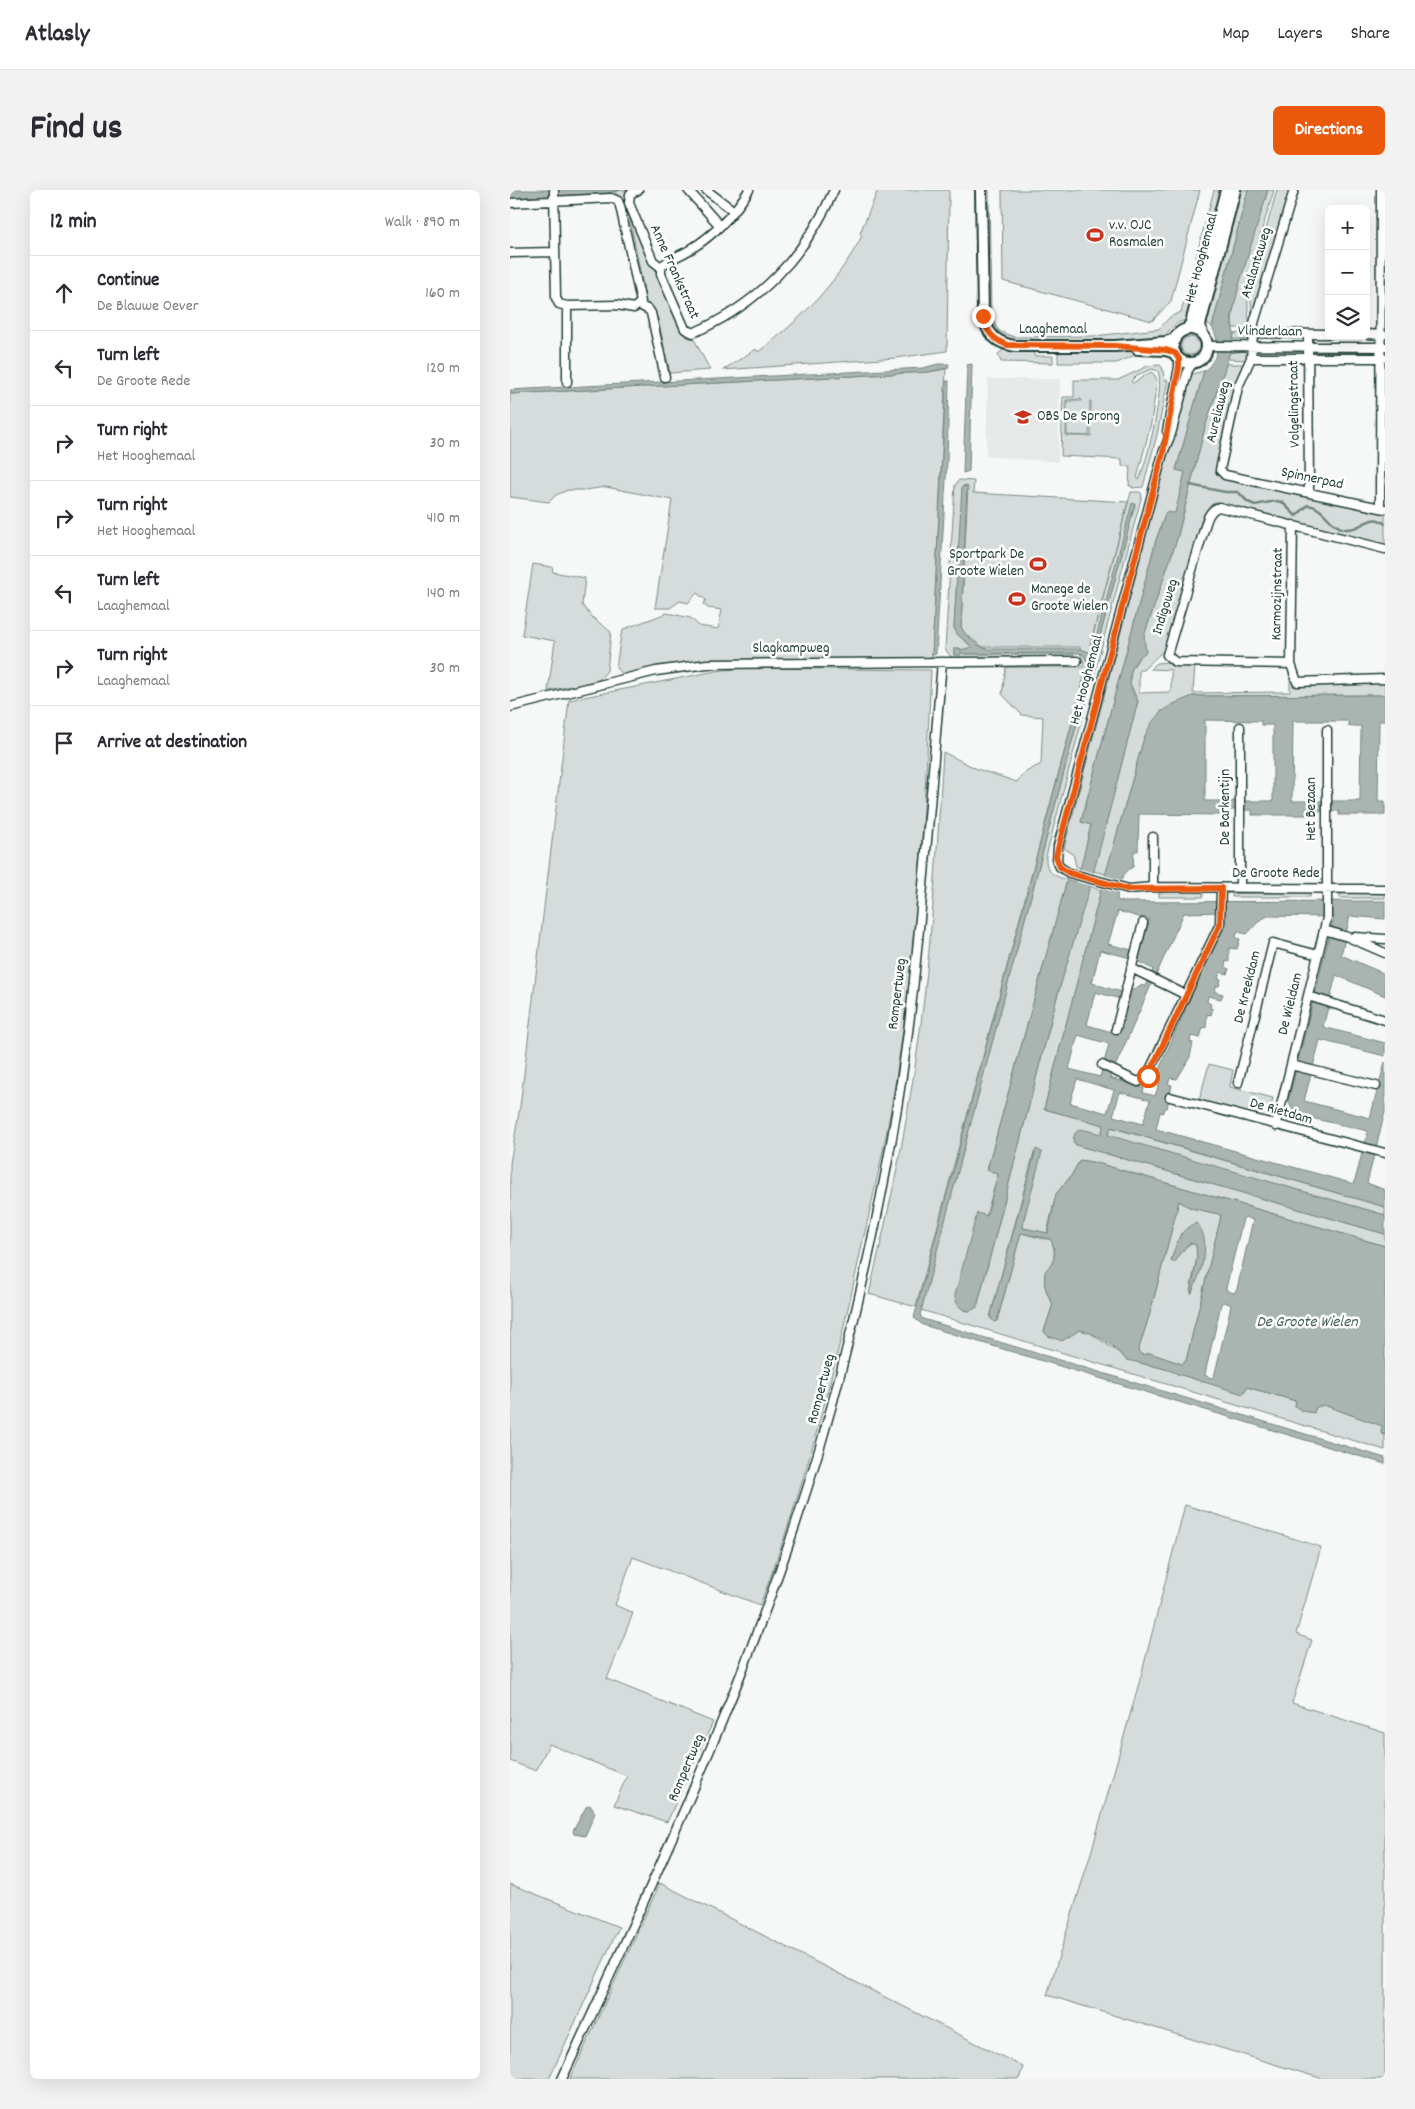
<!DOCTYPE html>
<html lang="en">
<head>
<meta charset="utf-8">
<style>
  body { margin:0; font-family:Dekko,sans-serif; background:#f2f2f3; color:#2b2b33 }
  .controls { position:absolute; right:15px; top:15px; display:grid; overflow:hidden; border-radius:8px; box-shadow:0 5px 20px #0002 }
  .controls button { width:45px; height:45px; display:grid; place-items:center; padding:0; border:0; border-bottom:1px solid #e1e1e2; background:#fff; color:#2b2b33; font:25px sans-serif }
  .stop { position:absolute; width:15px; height:15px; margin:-11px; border:4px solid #ea580c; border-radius:50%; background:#fff }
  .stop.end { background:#ea580c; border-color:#fff; box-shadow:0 1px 5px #0008 }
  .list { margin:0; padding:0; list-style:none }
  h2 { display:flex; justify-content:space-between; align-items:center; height:65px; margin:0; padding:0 20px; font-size:21px }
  h2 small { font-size:16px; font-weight:400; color:#7c7c81 }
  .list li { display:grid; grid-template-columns:32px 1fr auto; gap:15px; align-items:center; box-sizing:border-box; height:75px; padding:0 20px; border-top:1px solid #e1e1e2 }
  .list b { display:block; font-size:19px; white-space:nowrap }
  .list p { margin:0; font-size:16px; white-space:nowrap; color:#7c7c81 }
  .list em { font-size:16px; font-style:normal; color:#7c7c81 }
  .icon { flex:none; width:28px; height:28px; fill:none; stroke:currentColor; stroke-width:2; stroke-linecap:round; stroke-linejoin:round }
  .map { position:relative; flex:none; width:875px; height:1889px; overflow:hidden; border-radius:8px }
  header { display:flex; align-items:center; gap:30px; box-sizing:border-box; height:70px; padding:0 25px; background:#fff; border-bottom:1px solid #e1e1e2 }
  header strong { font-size:24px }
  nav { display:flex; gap:28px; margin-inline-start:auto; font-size:18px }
  .intro { display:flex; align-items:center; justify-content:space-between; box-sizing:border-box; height:120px; padding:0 30px }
  h1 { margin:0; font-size:35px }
  .button { padding:12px 22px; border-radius:8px; background:#ea580c; color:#fff; font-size:18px; font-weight:700 }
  main { display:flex; gap:30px; padding:0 30px }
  aside { flex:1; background:#fff; border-radius:8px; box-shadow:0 5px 20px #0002 }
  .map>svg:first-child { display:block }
  .built { fill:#e6e9e8 }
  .green { fill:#d6dcdb; stroke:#7a8c88; fill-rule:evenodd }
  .water { fill:#aab5b1; stroke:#72857f; fill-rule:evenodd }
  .pier { fill:#f6f7f7 }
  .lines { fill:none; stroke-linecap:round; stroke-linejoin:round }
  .stream { stroke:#72857f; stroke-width:2.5 }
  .minor-casing { stroke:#1f3d34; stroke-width:11 }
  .tertiary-casing { stroke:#1f3d34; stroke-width:14 }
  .minor { stroke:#fff; stroke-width:8 }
  .tertiary { stroke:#fff; stroke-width:10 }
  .route { stroke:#ea580c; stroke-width:6 }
  .labels { text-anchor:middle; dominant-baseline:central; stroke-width:5; stroke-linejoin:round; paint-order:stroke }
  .poi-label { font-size:15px; fill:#1f3d34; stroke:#fff; text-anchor:start }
  .street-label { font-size:15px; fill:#1f3d34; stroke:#fff }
  .water-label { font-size:16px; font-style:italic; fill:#49615a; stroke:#fff }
</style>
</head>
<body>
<header>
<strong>Atlasly</strong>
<nav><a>Map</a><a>Layers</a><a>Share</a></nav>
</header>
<div class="intro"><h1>Find us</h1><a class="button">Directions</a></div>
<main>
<aside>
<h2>12 min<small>Walk · 890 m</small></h2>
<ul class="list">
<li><svg class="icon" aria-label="ahead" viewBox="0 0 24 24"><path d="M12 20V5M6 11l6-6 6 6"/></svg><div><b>Continue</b><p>De Blauwe Oever</p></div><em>160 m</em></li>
<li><svg class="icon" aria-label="left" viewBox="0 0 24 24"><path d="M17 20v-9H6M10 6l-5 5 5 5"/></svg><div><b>Turn left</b><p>De Groote Rede</p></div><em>120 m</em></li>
<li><svg class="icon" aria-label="right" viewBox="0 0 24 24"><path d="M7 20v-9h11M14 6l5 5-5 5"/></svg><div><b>Turn right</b><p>Het Hooghemaal</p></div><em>30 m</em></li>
<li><svg class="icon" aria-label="right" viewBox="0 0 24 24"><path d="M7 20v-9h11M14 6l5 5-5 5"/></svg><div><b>Turn right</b><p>Het Hooghemaal</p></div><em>410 m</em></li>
<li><svg class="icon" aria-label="left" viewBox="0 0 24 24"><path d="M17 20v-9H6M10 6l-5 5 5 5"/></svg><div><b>Turn left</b><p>Laaghemaal</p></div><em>140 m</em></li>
<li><svg class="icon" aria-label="right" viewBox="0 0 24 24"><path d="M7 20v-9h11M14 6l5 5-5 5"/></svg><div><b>Turn right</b><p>Laaghemaal</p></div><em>30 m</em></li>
<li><svg class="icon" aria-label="arrive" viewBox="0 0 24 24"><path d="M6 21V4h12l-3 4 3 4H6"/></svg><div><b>Arrive at destination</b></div></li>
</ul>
</aside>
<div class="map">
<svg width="875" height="1889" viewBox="0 0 875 1889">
  <rect width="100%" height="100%" fill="#f6f7f7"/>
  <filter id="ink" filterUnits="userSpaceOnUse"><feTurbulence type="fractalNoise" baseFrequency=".02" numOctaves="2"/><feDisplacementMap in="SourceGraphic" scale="10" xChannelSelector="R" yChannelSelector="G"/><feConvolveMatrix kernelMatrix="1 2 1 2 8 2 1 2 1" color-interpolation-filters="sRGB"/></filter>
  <g filter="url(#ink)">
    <!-- built -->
    <path class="built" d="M478,189H550L548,272L476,266Z"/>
    <!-- green -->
    <path class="green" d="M111,0H118L114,7L116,11L147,79V84L177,147L184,149L200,180L160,183L148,129L142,118L134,114L135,106L117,15L111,7L104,2Z
      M368,0H439L437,161L386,168L213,180L246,159L248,162C291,130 327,93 352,46L350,43Z
      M475,0H479L481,124L486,137L491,142L504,147L584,146L649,139L660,127L671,122L704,0H713L677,130C665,132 659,139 654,149L503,151C487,146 483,140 477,124Z
      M492,0H690L661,111L642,131L493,91Z
      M728,0H738L702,137L694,130Z
      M758,0H764C752,43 731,90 740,135L737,138H723C717,119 751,24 758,0Z
      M767,0H782L742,130L740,96Z
      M735,142L739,145L737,150L723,149L724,144Z
      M671 156a9 9 0 1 1 18 0a9 9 0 1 1-18 0Z
      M493,160H523L524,166H543V173L491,172L488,164Z
      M548,160L632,162L607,173H548Z
      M735,161L738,164L737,170L718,169L719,163Z
      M716,174H733V179L709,281L875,321V356L708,313L698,320L656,458L633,480H629V503L661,502V480L640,479L647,473L657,472L660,475L685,476L683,503L780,502V485L783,491L875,492V505L691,506H683L664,514L650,522L634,548L596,684L583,681L628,511L620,493L621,480L631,465L634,446L667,349L695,237Z
      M650,175L652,177L655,190H658L647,245L633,297L622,298V296H619L620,276H612V269L551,266L552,233H556V246H581V211H580L579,246L557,245V211H572L571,209L556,210V223H552L553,207H564V190H608L638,176ZM642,179L648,181C655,198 637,272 629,290L627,288L641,233L647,190L644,184L641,182L623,193L621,191L627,185Z
      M436,179L422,467L415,469L203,471L114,485L106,478L111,445L114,439L157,423L181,428L189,436L208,439L212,420L198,418L193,414L196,410L187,403L178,413L170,411L160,418H145L162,310L96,297L75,300H58L46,305L39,312L0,307V204L418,182Z
      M694,181L666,280L676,282L665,324L656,322L646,350L571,632L581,635L571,679L566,676L563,664L554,658L676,194H679L682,184Z
      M449,290L464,291L463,303L618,312L580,456L621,302H630L632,305L536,666C535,682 544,686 557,690L477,980L488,984L476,1026L467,1024L453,1120L460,1121L467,1117L547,807L579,696L591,700L534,919L594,935L591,944L563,951L566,955L875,1044V1056L587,973L570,970L561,986L546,1004L537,1043L513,1038L524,962L480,1128L487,1131L511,1043L534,1049H540C545,1056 546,1067 541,1075C538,1078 535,1080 535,1084C533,1096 537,1104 543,1114L534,1141L559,1146L570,1140L579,1142C594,1152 610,1166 627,1172C638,1176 660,1178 668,1184L733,1203L737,1197L786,1211L785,1216L806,1217L814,1215L873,1236L871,1243L875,1245V1260L411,1120L625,314L582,464L570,459V457H473L455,444L451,437L458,297L456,295L453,296L444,437L447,444L462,457L454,460L444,459V465L451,462L454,464H564V466L560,469L442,468L435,459L445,295Z
      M23,374L42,377L43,382L75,388L72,415L82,427L101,442L97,481L89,490L38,501L45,451L12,445Z
      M570,463L574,465L578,473L406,1117L359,1104C373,1043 388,981 398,919C419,802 426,681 433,562L467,579L507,592L514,583L531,574L533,527L512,525L492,504L496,477H573L574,472Z
      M233,478L421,480C415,613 408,749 387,881C379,938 366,994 353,1050C327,1174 295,1297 250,1415L123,1367L105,1415L123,1423L97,1489L203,1532L157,1632L104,1615L117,1586L39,1554L26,1581L0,1571V973L10,917L59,510L206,481Z
      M664,701H693V707H649V703Z
      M723,701H800V707H722Z
      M830,702H875V708H830Z
      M699,874L723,880L720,897L763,908L758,928L689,911Z
      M600,937L875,1017V1025L598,946Z
      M669,1011L681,1018L709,1024L711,1027L676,1171L672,1174L640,1164L632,1165L628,1161L640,1123ZM671,1043L694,1059L682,1103L680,1101L687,1067L686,1055L681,1053L661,1070Z
      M675,1315L811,1357L786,1444L802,1450L782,1513L875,1543V1889H813L537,1805L581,1663L631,1486Z
      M150,1693L513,1877L509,1889H60Z
      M0,1694L109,1737L39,1889H0Z"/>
    <!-- water -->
    <path class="water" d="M0,0H111L93,4L0,8Z
      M738,0H758L729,95L721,130L724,144L718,169L695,237L667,349L634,446L636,462C618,474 615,494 628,511L580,696L547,807L467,1117L460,1121C450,1119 446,1116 445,1105L467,1023L477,1026L488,984L477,980L557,690L567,692L581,635L571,632L646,350L656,322L665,323L675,282L666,280L694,181C709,169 711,153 702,137Z
      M428,174H439L438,178L418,182L0,204V200L413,178Z
      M462,174L459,281L453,283L457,175Z
      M436,191H439L437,271L426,464L422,465Z
      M457,296L451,437C455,446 468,457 478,459H570L582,463L622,313L625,314L410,1125L413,1129L875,1268V1274L413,1135L404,1128L578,473L574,465L570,463L454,464L451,462V465H444V458H450V460L462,457L447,444L444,438L452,297Z
      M875,505V531H869L868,611H875V625H829V621H806V625H742V620H715V625L629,624L628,661H624L623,677C612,681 607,698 607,710L613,712L875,711V729L840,726L831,765L875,784V806L826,785L813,837L875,853V866L810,850L794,911L860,928L875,872V922L857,993L875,1000V1017L601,937L598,945L875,1025V1044L566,955L563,951C564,945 565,941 571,939L591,944L594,935L534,919L591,700L634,548C645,522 657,516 683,506ZM695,530L751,531V535H763V611H695ZM783,531H838L839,536H851L850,611H782ZM608,721L639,730L630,762L598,754ZM714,722L713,733L645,889L650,891L645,906L633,903L634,898L600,888L642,793L638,791L636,796C627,794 625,801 617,802C606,802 593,796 582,793L590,760L621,768L643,779L642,783L646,785L674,723ZM758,726L824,727L778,911L783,921L788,925L858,941L844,994L646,939L650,922L653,923L655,918H657L662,895L658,894L660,888L667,889L680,867L683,853L680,852L681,846L690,848L693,837L696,838L697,824L701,825L703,819L700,818L701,814L697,812L698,806L711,809L713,804L705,802L706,796H709L711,789H708L710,782L717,784L719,779L715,777L716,771L719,772V758L727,759L730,749L726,748L727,742L737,744L750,730ZM585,802L618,811L609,844L577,835ZM568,845L599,854L590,887L559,879ZM567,889L604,900L597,923L560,913ZM610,902L640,910L633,934L603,926Z
      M526,959L532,962L512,1036L513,1038L538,1043L546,1004L561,986L570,970L587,973L875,1056V1245L871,1243L872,1236L814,1215L806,1217L804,1223L792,1221L785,1216L786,1211L737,1197L733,1204L668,1184C661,1179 626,1172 616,1170C606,1157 586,1143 570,1140L552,1151L538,1146L534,1142L543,1114C537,1104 533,1096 535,1084C535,1080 538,1078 541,1075C546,1067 545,1056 540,1049L511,1043L487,1131L484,1132L480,1127ZM669,1011L681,1018L709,1024L711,1026L676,1171L672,1174L640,1163L632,1165L628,1161L640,1123ZM735,1027L743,1030L727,1099L724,1103L717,1101L716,1098L733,1029ZM713,1112L720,1114L721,1116L704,1187L702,1188L696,1186L695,1184L711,1114Z
      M686,1033C704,1049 690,1086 681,1104L687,1067L686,1055L681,1053L677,1055L665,1072H662L661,1071C666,1055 669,1039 686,1033Z
      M80,1615L85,1623L75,1646L64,1644L63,1641L76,1617Z"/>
    <!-- pier -->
    <path class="pier" d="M570,679L585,683L582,696L566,692Z
      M593,685L614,691L610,704L590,698Z"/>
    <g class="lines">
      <!-- stream -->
      <path class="stream" d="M680,295L715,302H728L738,312L745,315L766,311L772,312L786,326L798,315C815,317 819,337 836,339C851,341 861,321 875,334"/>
      <!-- minor casing -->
      <g class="minor-casing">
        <path id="minor" d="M44,0L46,108L49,114L57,116
          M128,0L120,4L119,13L143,71L151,77V84L175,139L183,143C248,115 296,65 324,0
          M178,0L210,36
          M196,0L224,21
          M784,0L744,133L741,168L728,197L710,280L715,285L875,319
          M0,13L101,8L108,11L110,16L131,112L124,118L107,115L57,116V192
          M0,63L45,62
          M151,77C158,69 172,65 181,59C205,44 224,24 239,0
          M129,115L139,120L141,123L155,187
          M743,143L819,144
          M798,144L799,302
          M856,144L873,145
          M697,156L875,157
          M741,168H873
          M683,173L678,180L661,244L653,263L548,656L547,671L550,677L559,683L619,699L643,697L875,699
          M657,241L669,177V169
          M870,318L871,0
          M875,359L709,317C698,320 696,333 693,343L657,465L665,472L781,474L787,492L875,489
          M781,474L783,335
          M0,517L146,481L197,474L567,471
          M643,697V647
          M730,697V537
          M814,740L838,747L875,763
          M845,747L875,749
          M621,778L676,805
          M798,806L875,830
          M606,839L633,733
          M592,875L628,892L636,888L710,734L711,698
          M781,875L866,896
          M728,893L763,753L808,765
          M660,907L875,963
          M766,936L817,728V540
          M52,1889C159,1658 269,1425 332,1177C364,1052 391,919 404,790C415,684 423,578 432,472"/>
      </g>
      <!-- tertiary casing -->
      <g class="tertiary-casing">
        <path id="tertiary" d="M471,0L473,125C477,144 486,153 505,156H605L656,152L665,149
          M677,139L681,133L716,0
          M663 156a17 17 0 1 1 34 0a17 17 0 1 1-34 0Z
          M692,144L690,135L725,0
          M628,159L656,160L665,163"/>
      </g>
      <!-- minor -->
      <use href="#minor" class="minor"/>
      <!-- tertiary -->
      <use href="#tertiary" class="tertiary"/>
    </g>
  </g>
  <g class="lines" filter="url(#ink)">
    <!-- route -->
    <path class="route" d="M473,126C476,141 482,149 497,155L605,156L656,160L665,163L669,169V177L653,263L546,666L550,677L559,683L617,699L711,698L710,734L638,886"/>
  </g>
  <!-- icons -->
  <defs>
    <g id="stadium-bare" transform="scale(1.35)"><path d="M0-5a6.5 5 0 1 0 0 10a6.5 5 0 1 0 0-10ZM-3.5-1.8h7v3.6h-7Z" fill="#c8321e" stroke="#fff" stroke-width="2.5" paint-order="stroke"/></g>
    <g id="school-bare" transform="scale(1.35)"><path d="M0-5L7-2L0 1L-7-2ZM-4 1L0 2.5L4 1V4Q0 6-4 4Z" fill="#c8321e" stroke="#fff" stroke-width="2.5" paint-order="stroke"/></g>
  </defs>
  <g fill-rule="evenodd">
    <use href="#stadium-bare" x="585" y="45"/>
    <use href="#school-bare" x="513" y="227"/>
    <use href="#stadium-bare" x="528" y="374"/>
    <use href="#stadium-bare" x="507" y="409"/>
  </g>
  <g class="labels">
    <!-- poi labels -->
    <g class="poi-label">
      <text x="599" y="36">v.v. OJC<tspan x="599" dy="17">Rosmalen</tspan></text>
      <text x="527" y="227">OBS De Sprong</text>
      <text x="514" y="365" text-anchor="end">Sportpark De<tspan x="514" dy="17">Groote Wielen</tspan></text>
      <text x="521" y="400">Manege de<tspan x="521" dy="17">Groote Wielen</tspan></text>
    </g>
    <!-- street labels -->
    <g class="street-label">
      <text transform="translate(692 68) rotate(-75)">Het Hooghemaal</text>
      <text transform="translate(747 73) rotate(-73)">Atalantaweg</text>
      <text transform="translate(164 82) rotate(66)">Anne Frankstraat</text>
      <text x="543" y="140">Laaghemaal</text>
      <text transform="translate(760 142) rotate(1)">Vlinderlaan</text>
      <text transform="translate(785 214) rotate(-91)">Volgelingstraat</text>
      <text transform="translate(709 222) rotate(-76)">Aureliaweg</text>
      <text transform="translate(802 289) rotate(12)">Spinnerpad</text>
      <text transform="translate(768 404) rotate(-89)">Karmozijnstraat</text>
      <text transform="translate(656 417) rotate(-73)">Indigoweg</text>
      <text x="281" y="459">Slagkampweg</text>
      <text transform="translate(577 490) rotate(-75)">Het Hooghemaal</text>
      <text transform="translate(716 617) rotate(-90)">De Barkentijn</text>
      <text transform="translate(802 619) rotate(-90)">Het Bezaan</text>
      <text x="766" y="684">De Groote Rede</text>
      <text transform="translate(738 797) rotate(-76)">De Kreekdam</text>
      <text transform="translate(388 804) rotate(-83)">Rompertweg</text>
      <text transform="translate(781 814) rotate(-76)">De Wieldam</text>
      <text transform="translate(771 922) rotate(16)">De Rietdam</text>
      <text transform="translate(312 1199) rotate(-75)">Rompertweg</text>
      <text transform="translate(177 1578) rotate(-67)">Rompertweg</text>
    </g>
    <!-- water labels -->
    <g class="water-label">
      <text x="797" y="1132">De Groote Wielen</text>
    </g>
  </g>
</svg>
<div class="controls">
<button>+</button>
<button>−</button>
<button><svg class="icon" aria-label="layers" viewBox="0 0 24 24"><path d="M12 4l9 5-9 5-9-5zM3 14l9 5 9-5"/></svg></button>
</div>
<div class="stop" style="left:638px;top:886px"></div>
<div class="stop end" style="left:473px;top:126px"></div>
</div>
</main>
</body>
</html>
